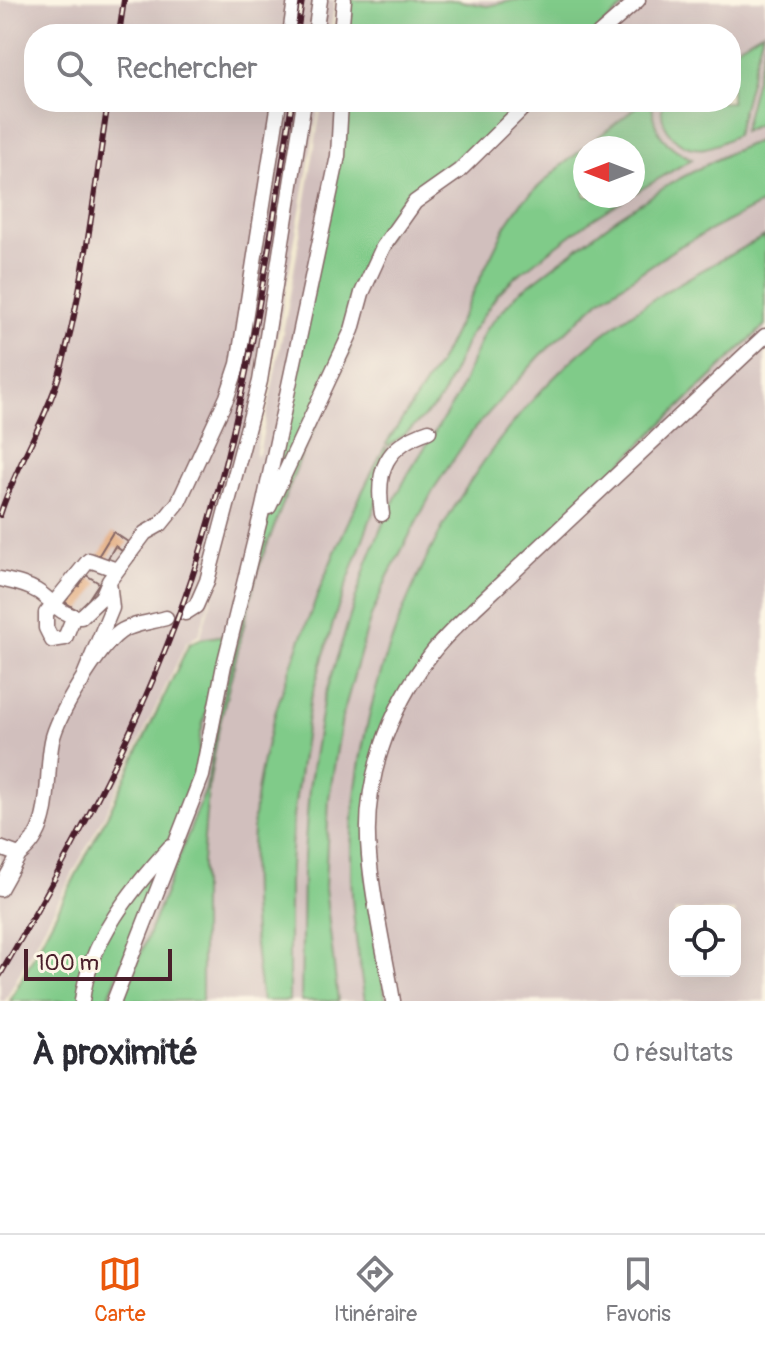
<!DOCTYPE html>
<html lang="fr">
<head>
<meta charset="utf-8">
<style>
  body { margin:0; font-family:Pangolin,sans-serif; background:#f7f7f7; color:#2b2b33 }
  .controls { position:absolute; right:24px; bottom:24px; display:grid; overflow:hidden; border-radius:16px; box-shadow:0 8px 32px #0002 }
  .controls button { width:72px; height:72px; display:grid; place-items:center; padding:0; border:0; border-bottom:2px solid #e1e1e2; background:#fff; color:#2b2b33; font:40px sans-serif }
  .compass { position:absolute; left:573px; top:136px; width:72px; height:72px; border-radius:50%; background:#fff; box-shadow:0 8px 32px #0002; rotate:270deg }
  .scale { position:absolute; left:24px; bottom:20px; width:148px; box-sizing:border-box; padding-left:8px; border:4px solid #4a1f2b; border-top:0; font-size:22px; line-height:28px; white-space:nowrap; color:#4a1f2b; -webkit-text-stroke:6px #fcf5e5; paint-order:stroke }
  .list { margin:0; padding:0; list-style:none }
  h2 { display:flex; justify-content:space-between; align-items:center; height:104px; margin:0; padding:0 32px; font-size:34px }
  h2 small { font-size:26px; font-weight:400; color:#7c7c81 }
  .icon { flex:none; width:44px; height:44px; fill:none; stroke:currentColor; stroke-width:2; stroke-linecap:round; stroke-linejoin:round }
  .map { position:relative; flex:none; width:765px; height:1001px; overflow:hidden }
  .search { position:absolute; background:#fff; box-shadow:0 8px 32px #0002; left:24px; right:24px; top:24px; height:88px; display:flex; align-items:center; gap:20px; box-sizing:border-box; padding:0 28px; border-radius:32px; color:#7c7c81; font-size:30px }
  .sheet { height:232px; background:#fff }
  nav { display:flex; justify-content:space-around; align-items:center; box-sizing:border-box; height:112px; border-top:2px solid #e1e1e2; background:#fff; font-size:22px; color:#7c7c81 }
  nav a { display:grid; justify-items:center; gap:4px }
  nav .on { color:#ea580c }
  .map>svg:first-child { display:block }
  .industrial { fill:#d1bfbd; fill-rule:evenodd }
  .green { fill:#80cb89; stroke:#65755a; stroke-width:2 }
  .building { fill:#dd9a68 }
  .lines { fill:none; stroke-linecap:round; stroke-linejoin:round }
  .minor-casing { stroke:#856665; stroke-width:17 }
  .minor { stroke:#fff; stroke-width:14 }
  .rail-casing { stroke:#4a1f2b; stroke-width:6 }
  .rail { stroke:#fcf5e5; stroke-width:3; stroke-dasharray:9; stroke-linecap:butt }
</style>
</head>
<body>
<div class="map">
<svg width="765" height="1001" viewBox="0 0 765 1001">
  <rect width="100%" height="100%" fill="#fcf5e5"/>
  <filter id="ink" filterUnits="userSpaceOnUse"><feTurbulence type="fractalNoise" baseFrequency=".0125" numOctaves="2"/><feDisplacementMap in="SourceGraphic" scale="16" xChannelSelector="R" yChannelSelector="G"/><feConvolveMatrix kernelMatrix="1 2 1 2 8 2 1 2 1" color-interpolation-filters="sRGB"/></filter>
  <filter id="wash" filterUnits="userSpaceOnUse"><feTurbulence type="fractalNoise" baseFrequency=".006" numOctaves="4" result="noise"/><feDisplacementMap in="SourceGraphic" scale="32" xChannelSelector="R" yChannelSelector="G"/><feGaussianBlur stdDeviation="1.8" result="paint"/><feColorMatrix in="noise" values="0 0 0 0 0 0 0 0 0 0 0 0 0 0 0 0 0 1.4 0 .05"/><feComposite in="paint" operator="in"/></filter>
  <g filter="url(#wash)">
    <rect width="100%" height="100%" fill="#f3ead0"/>
    <!-- industrial -->
    <path class="industrial" d="M0,0H335L330,34H34V102H320L255,457L259,453L289,301L322,102H731V34H333L339,0H765V1001H10L112,806L189,644L200,638L242,495L199,635L187,642L108,808L5,1001H0ZM585,148H633V196H585ZM675,911H735V971H675Z"/>
    <!-- green -->
    <path class="green" d="M350,0H455L487,6L515,0H631L593,34H344Z
      M763,31L736,135C727,140 716,146 705,148C680,153 656,126 663,102H731V50Z
      M765,42V122L743,131Z
      M346,102H522L470,155L403,209L362,275L353,309L349,354L301,456L257,572L219,727L208,791L202,862V1001H122L206,789L219,711L261,548Z
      M643,102H653C650,131 667,147 692,159L633,194V148H585V196H630L587,223L515,277L498,294L469,336L444,393L436,405L410,430L389,446L386,444L439,363L506,225L522,202L561,166Z
      M765,138V202L678,247L600,300L540,356L474,429L435,487L388,576L370,619L342,718L329,798L325,888L338,1001H301L303,869L309,788L323,702L367,562L386,516L408,474L457,397L485,330L517,294L617,218L673,182L731,152Z
      M765,236V325L504,576L386,719L366,874L386,1001H365C356,945 348,889 352,832C362,660 445,478 572,360C629,308 698,272 765,236Z
      M385,447L387,449L376,504L337,610L310,702L293,817L289,883V1001H262C252,937 248,871 255,807C262,746 282,688 304,631C327,567 353,507 385,447Z
      M225,635L200,736L198,763L158,870L161,867L107,1001H10L111,808L189,644L200,639Z"/>
    <g id="blocks">
      <!-- building -->
      <path class="building" d="M113,532L128,542L122,551L115,546L107,560L99,555Z
        M86,575L99,583L80,612L65,602L68,598L65,593L76,584L79,586Z"/>
    </g>
  </g>
  <g filter="url(#ink)">
    <use href="#blocks" fill-opacity="0" stroke="#856665" stroke-width="2"/>
    <g class="lines">
      <!-- minor casing -->
      <g class="minor-casing">
        <path id="minor" d="M290,34L295,0
          M315,34L320,0
          M341,34L344,0
          M599,34L638,0
          M269,507L352,330L362,293L383,247L415,202L459,171L529,102
          M382,514C375,470 386,445 429,431
          M0,579C13,582 26,584 37,591C54,601 59,616 81,617L102,597L109,581
          M185,613L196,606L207,581L260,381L304,102
          M74,616L65,638L52,640L46,628V613L89,560L117,570
          M81,683L112,608L109,581L145,533L161,524L178,503L227,397L238,364L279,102
          M0,848L19,855C55,828 44,781 52,741C57,716 99,647 120,632C131,624 153,622 166,618
          M0,889L19,855
          M82,1001C89,941 132,889 170,847
          M114,1001L202,776L224,665L263,507L338,156L341,102
          M393,1001C385,953 373,904 369,855C362,783 388,710 432,653C444,637 460,623 474,609L765,336"/>
      </g>
      <!-- minor -->
      <use href="#minor" class="minor"/>
      <!-- rail casing -->
      <g class="rail-casing">
        <path id="rail" d="M119,34L124,0
          M297,34L302,0
          M0,515C15,467 43,427 58,379C84,292 94,192 108,102
          M0,975C74,847 145,718 192,577C244,422 267,262 292,102"/>
      </g>
      <!-- rail -->
      <use href="#rail" class="rail"/>
    </g>
  </g>
</svg>
<div class="controls">
<button><svg class="icon" aria-label="locate" viewBox="0 0 24 24"><circle cx="12" cy="12" r="6"/><path d="M12 2v4M12 18v4M2 12h4M18 12h4"/></svg></button>
</div>
<svg class="compass" viewBox="-18 -18 36 36"><path d="M0-13l5 13h-10z" fill="#e53935"/><path d="M0 13l5-13h-10z" fill="#7c7c81"/></svg>
<div class="scale">100 m</div>
<div class="search"><svg class="icon" aria-label="search" viewBox="0 0 24 24"><circle cx="10" cy="10" r="6"/><path d="M15 15l6 6"/></svg>Rechercher</div>
</div>
<section class="sheet">
<h2>À proximité<small>0 résultats</small></h2>
<ul class="list">
</ul>
</section>
<nav>
<a class="on"><svg class="icon" aria-label="map" viewBox="0 0 24 24"><path d="M3 6l6-2 6 2 6-2v14l-6 2-6-2-6 2zM9 4v14M15 6v14"/></svg>Carte</a>
<a><svg class="icon" aria-label="directions" viewBox="0 0 24 24"><path d="M12 3l9 9-9 9-9-9zM9 14v-3h6M13 9l2 2-2 2"/></svg>Itinéraire</a>
<a><svg class="icon" aria-label="saved" viewBox="0 0 24 24"><path d="M7 4h10v16l-5-4-5 4z"/></svg>Favoris</a>
</nav>
</body>
</html>
